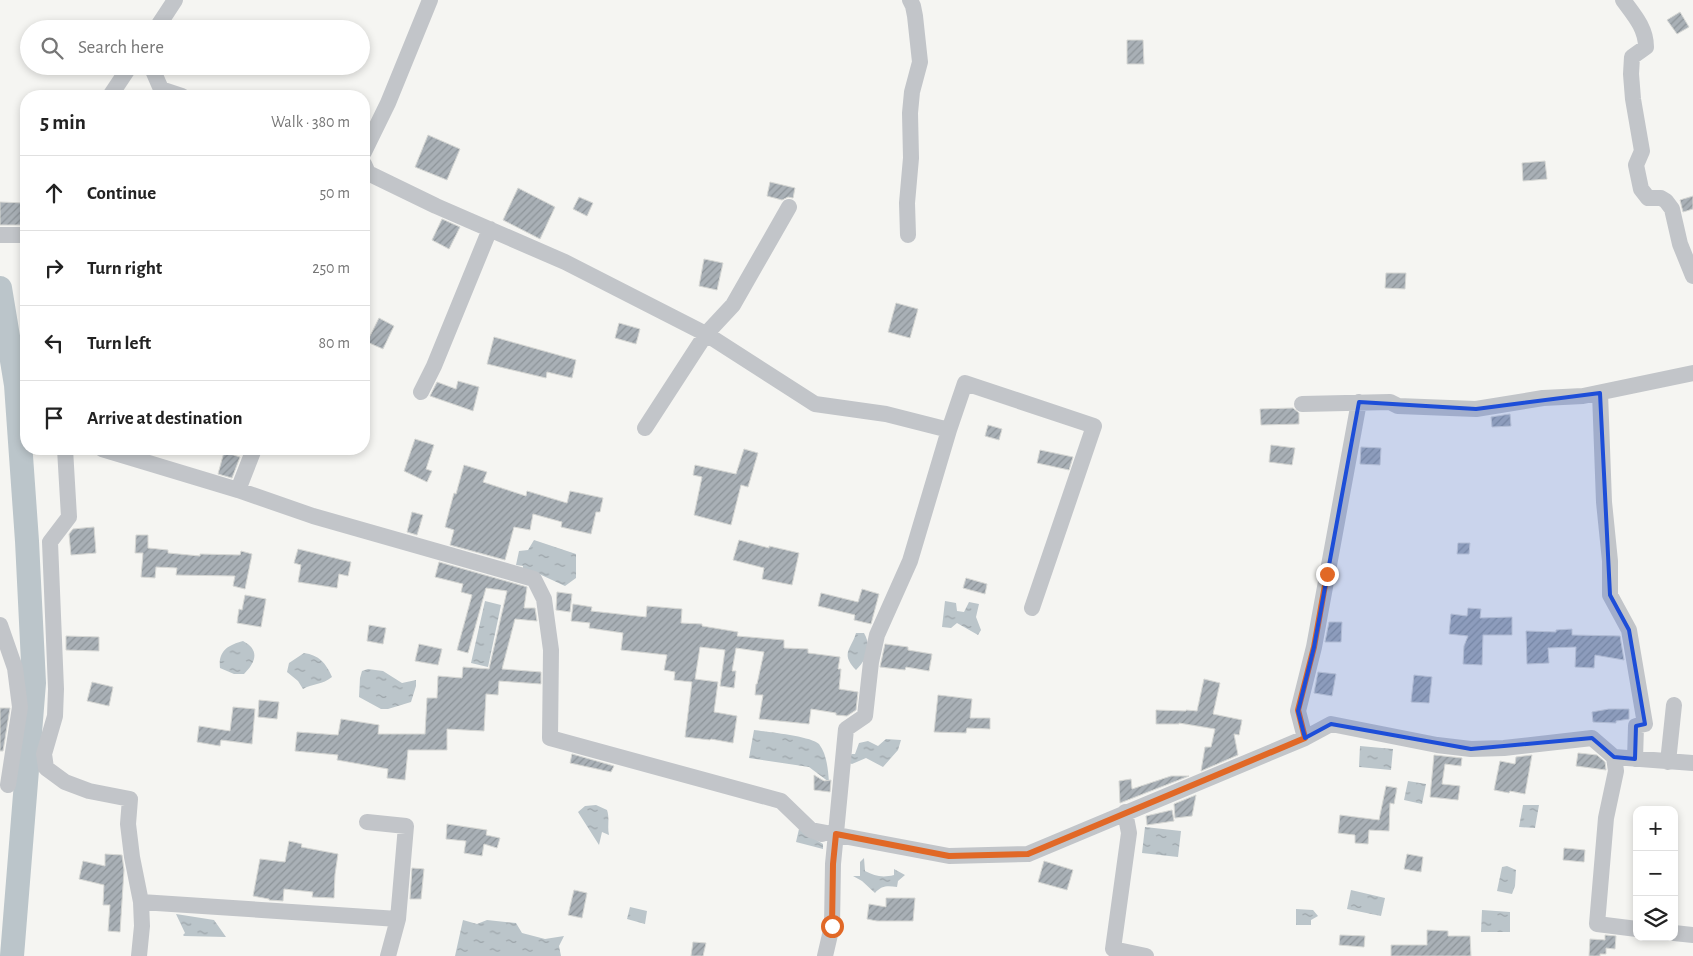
<!DOCTYPE html>
<html lang="en">
<head>
<meta charset="utf-8">
<style>
  body { margin:0; font-family:"Alegreya Sans",sans-serif; background:#f2f2f2; color:#222 }
  .controls { position:absolute; right:15px; bottom:15px; display:grid; overflow:hidden; border-radius:10px; box-shadow:0 2px 8px #0003 }
  .controls button { width:45px; height:45px; display:grid; place-items:center; padding:0; border:0; border-bottom:1px solid #e0e0e0; background:#fff; color:#222; font:25px sans-serif }
  .stop { position:absolute; width:15px; height:15px; margin:-11px; border:4px solid #e16826; border-radius:50%; background:#fff }
  .stop.end { background:#e16826; border-color:#fff; box-shadow:0 1px 5px #0008 }
  .list { margin:0; padding:0; list-style:none }
  h2 { display:flex; justify-content:space-between; align-items:center; height:65px; margin:0; padding:0 20px; font-size:21px }
  h2 small { font-size:16px; font-weight:400; color:#767676 }
  .list li { display:grid; grid-template-columns:32px 1fr auto; gap:15px; align-items:center; box-sizing:border-box; height:75px; padding:0 20px; border-top:1px solid #e0e0e0 }
  .list b { display:block; font-size:19px; white-space:nowrap }
  .list em { font-size:16px; font-style:normal; color:#767676 }
  .icon { flex:none; width:28px; height:28px; fill:none; stroke:currentColor; stroke-width:2; stroke-linecap:round; stroke-linejoin:round }
  .map { position:relative; flex:none; width:1693px; height:956px; overflow:hidden }
  .search { position:absolute; background:#fff; box-shadow:0 2px 8px #0003; left:20px; top:20px; width:350px; height:55px; display:flex; align-items:center; gap:12px; box-sizing:border-box; padding:0 18px; border-radius:28px; color:#767676; font-size:19px }
  .panel { position:absolute; background:#fff; box-shadow:0 2px 8px #0003; left:20px; top:90px; width:350px; height:365px; border-radius:20px }
  .map>svg:first-child { display:block }
  .water { fill:url(#water-ripples) }
  .lines { fill:none; stroke-linecap:round; stroke-linejoin:round }
  .river { stroke:#bbc5ca; stroke-width:24 }
  .building { fill:url(#building-hatch); stroke:#d6d7d4 }
  .minor { stroke:#c2c5c9; stroke-width:16 }
  .route { stroke:#e16826; stroke-width:6 }
  .marked { fill:#1d4ed8; fill-opacity:0.2; stroke:#1d4ed8; stroke-width:4; stroke-linejoin:round }
</style>
</head>
<body>
<div class="map">
<svg width="1693" height="956" viewBox="0 0 1693 956">
  <defs>
    <pattern id="water-ripples" width="26" height="14" patternUnits="userSpaceOnUse" patternTransform="scale(1.25)"><rect width="26" height="14" fill="#bbc5ca"/><path d="M2 4q2-2 4 0t4 0M15 11q2-2 4 0t4 0" fill="none" stroke="#9ca4a9"/></pattern>
    <pattern id="building-hatch" width="6" height="6" patternUnits="userSpaceOnUse" patternTransform="scale(1.25)"><rect width="6" height="6" fill="#a9b0b6"/><path d="M-1 1l2-2M0 6l6-6M5 7l2-2" fill="none" stroke="#8d9499"/></pattern>
  </defs>
  <rect width="100%" height="100%" fill="#f5f5f2"/>
  <!-- water -->
  <path class="water" d="M534,540L576,554V578L565,586L537,573L523,572V566L516,565L519,551L528,550Z
    M485,601L501,605L488,667L471,663Z
    M945,601L956,603L957,611L964,612L969,602L979,604L976,617L981,630L978,635L957,623L951,628L942,627Z
    M856,633H864C872,647 867,659 856,670C840,653 851,650 856,633Z
    M243,641C260,650 256,662 244,674H234L220,668C218,651 228,645 243,641Z
    M304,653C319,655 326,663 332,677C322,685 314,683 303,689L298,681L287,672L289,663Z
    M368,669L383,671L402,683L416,680V686L411,702L388,709H381L359,697L360,678L362,671Z
    M754,730C767,732 810,736 819,744C827,754 828,770 829,782L809,767L749,758Z
    M886,739L901,740L898,750L883,767L866,758L852,764L846,762L847,757L852,754H855L859,743L868,741L878,746Z
    M1360,746L1393,749L1391,770L1359,767Z
    M1408,781L1426,784L1422,804L1404,800Z
    M596,805L607,810C610,819 607,826 609,835L602,832L599,845L578,812L585,806Z
    M1523,805H1539L1535,828L1519,827Z
    M1145,827L1181,831L1178,857L1142,853Z
    M799,829L823,844V849L796,842Z
    M864,858L865,871C875,876 882,878 894,875V869L905,875L898,881L897,887C888,886 882,885 875,893L862,881L853,876H860V862Z
    M1507,866L1516,870L1515,886L1512,894L1497,891L1502,867Z
    M1351,890L1385,898L1381,916L1347,909Z
    M630,907L647,911L645,924L627,919Z
    M1296,909L1313,910L1318,916L1311,920V925H1296Z
    M1482,910L1510,912V932H1481Z
    M176,914L214,920L226,937L184,936L183,935L185,933Z
    M463,920L477,924L487,920L516,923L522,933L545,939L564,936L559,946L561,956H455Z"/>
  <g class="lines">
    <!-- river -->
    <path class="river" d="M0,288L16,385L27,541L34,683L12,956"/>
  </g>
  <!-- building -->
  <path class="building" d="M1680,12L1689,27L1677,34L1667,20Z
    M1127,40H1143L1144,64H1127Z
    M428,135L460,149L447,180L415,167Z
    M1545,161L1547,179L1523,181L1522,163Z
    M770,182L795,188L793,198L788,197L782,200L767,196Z
    M518,188L555,207L540,239L503,220Z
    M1693,196V209L1683,212L1680,200Z
    M579,197L593,203L587,216L573,209Z
    M0,202L25,203V219H23V225H0Z
    M442,219L460,227L449,249L432,240Z
    M704,259L723,263L717,290L699,286Z
    M1386,273H1406L1405,289L1385,288Z
    M896,303L918,309L910,338L888,332Z
    M379,318L394,326L383,349L367,342Z
    M619,323L640,329L636,344L615,338Z
    M494,337L576,360L572,378L547,372L546,378L487,364Z
    M458,381L479,387L473,411L430,396L437,382L456,389Z
    M1293,408L1299,413V424L1261,425L1260,409Z
    M1510,414L1511,426L1492,427L1491,417Z
    M988,425L1002,429L999,440L985,436Z
    M415,439L434,445L426,469L432,471L427,482L404,471Z
    M1271,445L1295,448L1292,465L1269,462Z
    M1361,447L1381,448L1380,465L1360,464Z
    M744,449L758,453L748,487L741,485L731,525L694,515L702,477L693,475L695,465L736,474Z
    M1040,450L1073,457L1069,470L1037,463Z
    M224,452L240,457L232,478L218,474Z
    M464,465L487,472L483,482L526,496L527,491L567,503L570,491L603,498L600,512H596L591,534L561,527L562,522L533,514L530,530L514,527L505,560L450,545L454,530L445,527L454,493L456,494Z
    M412,512L423,515L417,535L407,532Z
    M94,527L96,553L71,555L69,534L73,529Z
    M136,535H148V548L168,550V553L200,556V554L240,555L241,551L252,554L245,589L233,586L235,576L176,575L177,568L156,567L155,578L141,577L143,553H135Z
    M739,540L769,548V546L799,553L792,585L762,579L764,568L733,560Z
    M1458,543H1470L1469,554H1457Z
    M298,549L351,562L348,576L339,574L337,588L298,582L301,565L294,563Z
    M439,562L527,587L524,608H535L537,621L515,619L502,669L541,672V684L499,681L498,695L486,694L484,731L447,729V750H408L405,780L387,778L388,769L337,760L338,755L295,751L297,732L338,735L341,719L379,725L378,734H425L427,698H437L438,676L462,678L463,667L489,669L507,591L486,588L468,653L457,650L472,595L461,592L463,584L435,577Z
    M966,578L987,584L985,594L963,588Z
    M862,589L879,594L871,624L854,620L855,615L818,606L821,593L858,602Z
    M557,592L572,594L570,612L556,610Z
    M245,595L266,599L261,627L237,623L239,609L242,610Z
    M573,604L592,607L591,611L646,617L647,606L682,609L681,623L702,624V626L738,632L737,636L784,640V648L808,649V653L840,657L838,669H841L839,689L858,692L856,710L847,716L836,715V713L811,709L809,724L759,719L763,695H755L756,684H757L764,652L736,648L732,671H736L734,688L720,686L725,650L700,647L695,679L718,682L714,712L737,716L733,743L711,739L710,740L685,737L692,682L674,680L675,672L664,670L667,655L621,650L623,633L589,628L590,623L571,621Z
    M1468,608L1481,609L1480,618L1512,617V635H1483L1482,665L1463,664L1464,646L1468,636L1449,634L1451,614L1467,616Z
    M1329,622H1342L1341,642H1325Z
    M369,625L386,628L383,644L367,641Z
    M1572,629V635L1620,636L1624,660L1595,655L1594,668L1575,667L1576,647L1548,648L1549,663L1527,664L1526,631L1556,632V630Z
    M66,636L99,637V651L66,650Z
    M419,644L442,649L438,665L415,661Z
    M885,644L908,647V650L932,654L929,671L906,667L905,670L880,667Z
    M1318,672L1336,674L1332,696L1314,693Z
    M1414,675L1432,677L1429,703L1411,702Z
    M1204,679L1220,683L1213,714L1242,720L1239,735L1234,734L1238,755L1201,771L1205,747H1211L1215,729L1179,723V724H1156V710L1186,711V710L1197,711Z
    M92,682L113,687L109,706L87,701Z
    M938,695L972,699L970,718H990V729L967,728L966,733L934,732Z
    M259,700L279,702L277,719L258,717Z
    M233,707L255,709L252,744L221,740L220,746L197,742L199,726L230,731Z
    M0,708H10L3,751H0Z
    M1609,709H1629V719L1616,721V723L1593,722L1592,712Z
    M1578,753L1597,755L1605,762L1606,770L1576,766Z
    M572,754L614,766L611,772L570,763Z
    M1434,755L1462,758L1461,766L1445,764L1442,784L1460,786L1458,800L1430,797Z
    M1532,755L1525,794L1510,791L1509,793L1494,790L1500,761L1515,764L1516,757Z
    M814,775L824,781L831,780L830,792L814,790Z
    M1171,776H1189L1120,803L1119,781L1131,779L1132,789Z
    M1386,786L1397,788L1394,804L1390,803L1389,831L1369,830L1368,844L1355,843V835L1338,833L1340,815L1379,820Z
    M1196,795L1192,816L1175,818L1174,804Z
    M1172,810L1174,821L1147,825L1146,816Z
    M447,824L487,830L486,835L500,838L497,848L484,844L482,856L464,853L466,841L446,839Z
    M289,841L302,844L301,847L338,854L335,874L334,898L312,897L313,892L284,889L283,901L269,900V899L253,896L260,859L285,862Z
    M1564,848L1585,850L1584,862L1563,860Z
    M105,854L122,855L124,870L120,932L108,931L110,905H103L104,885L79,879L83,861L105,866Z
    M1407,854L1423,857L1421,872L1404,869Z
    M1044,861L1073,870L1067,890L1038,882Z
    M412,868L424,869L421,899H410Z
    M574,890L587,893L582,918L568,915Z
    M886,898H915L913,921H877L867,919L869,904L886,907Z
    M1427,930L1448,931V936H1470L1471,956H1391V945H1427Z
    M1340,935L1365,936L1364,947L1339,945Z
    M1605,935L1616,936L1615,949L1606,948V954H1600V956H1589L1590,939L1605,940Z
    M693,942L706,943L703,956H691Z"/>
  <g class="lines">
    <!-- minor -->
    <path class="minor" d="M1623,0C1634,15 1646,28 1646,47L1632,57L1631,74L1633,99L1642,151L1636,165L1641,189L1648,198H1661L1666,201L1672,209L1680,244L1693,276
      M156,29L175,0
      M151,66L161,89L182,96
      M110,96L130,66
      M364,152L388,103L430,0
      M364,164L368,173L436,206L565,262L706,334L815,404L886,414L949,430L910,561L877,635L871,662L865,716L846,729L833,864L832,926L825,956
      M0,235H26
      M908,235L907,203L911,158L910,113L912,92L920,62L915,16L913,6L910,0
      M421,392L434,366L490,229
      M1600,393L1604,502L1610,561V595L1629,630L1645,724L1636,726L1635,759
      M1302,404L1390,402L1398,406L1476,409L1543,398L1583,396L1693,373
      M645,428L706,334L733,305L789,207
      M949,430L965,383L1094,426L1032,608
      M65,449L69,517L50,542L56,689L55,716L44,754L46,768L65,782L89,791L130,799L128,824L132,857L141,902L142,926L139,956
      M102,449L238,490L254,449
      M238,490L313,516L534,579L544,599L551,650L550,738L781,801L811,830L822,834
      M0,625L15,668L20,707L8,785
      M1305,738L1298,711L1314,647L1359,402
      M1614,757L1616,771L1606,818L1597,924L1637,929
      M1668,762L1674,705
      M1125,812L1129,833L1113,949L1146,956
      M811,830L949,856L1028,854L1305,738L1331,724L1437,745L1471,749L1504,748L1592,738L1614,757L1693,763
      M141,902L398,919L406,826L367,822
      M1674,933L1693,935
      M388,956L398,919"/>
  </g>
  <g class="lines">
    <!-- route -->
    <path class="route" d="M832,926L833,864L836,834L949,856L1028,854L1305,738L1298,710L1314,647L1327,574"/>
  </g>
  <!-- marked area -->
  <path class="marked" d="M1600,393L1610,595L1629,630L1645,724L1636,726L1635,759L1614,757L1592,738L1471,749L1331,724L1305,738L1298,711L1314,647L1359,402L1476,409Z"/>
</svg>
<div class="controls">
<button>+</button>
<button>−</button>
<button><svg class="icon" aria-label="layers" viewBox="0 0 24 24"><path d="M12 4l9 5-9 5-9-5zM3 14l9 5 9-5"/></svg></button>
</div>
<div class="stop" style="left:832px;top:926px"></div>
<div class="stop end" style="left:1327px;top:574px"></div>
<div class="search"><svg class="icon" aria-label="search" viewBox="0 0 24 24"><circle cx="10" cy="10" r="6"/><path d="M15 15l6 6"/></svg>Search here</div>
<section class="panel">
<h2>5 min<small>Walk · 380 m</small></h2>
<ul class="list">
<li><svg class="icon" aria-label="ahead" viewBox="0 0 24 24"><path d="M12 20V5M6 11l6-6 6 6"/></svg><div><b>Continue</b></div><em>50 m</em></li>
<li><svg class="icon" aria-label="right" viewBox="0 0 24 24"><path d="M7 20v-9h11M14 6l5 5-5 5"/></svg><div><b>Turn right</b></div><em>250 m</em></li>
<li><svg class="icon" aria-label="left" viewBox="0 0 24 24"><path d="M17 20v-9H6M10 6l-5 5 5 5"/></svg><div><b>Turn left</b></div><em>80 m</em></li>
<li><svg class="icon" aria-label="arrive" viewBox="0 0 24 24"><path d="M6 21V4h12l-3 4 3 4H6"/></svg><div><b>Arrive at destination</b></div></li>
</ul>
</section>
</div>
</body>
</html>
